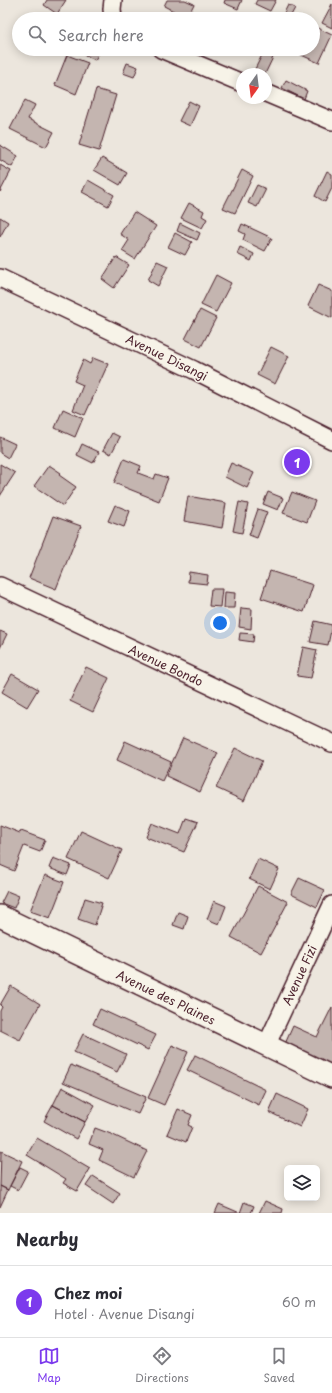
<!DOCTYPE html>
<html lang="en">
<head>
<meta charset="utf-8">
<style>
  body { margin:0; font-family:"Playpen Sans",sans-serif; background:#f7f7f7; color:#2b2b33 }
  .controls { position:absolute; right:12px; bottom:12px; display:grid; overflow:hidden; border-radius:6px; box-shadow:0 2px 10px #0003 }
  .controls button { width:36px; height:36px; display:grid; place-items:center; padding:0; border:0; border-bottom:1px solid #e1e1e2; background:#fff; color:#2b2b33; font:20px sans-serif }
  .compass { position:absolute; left:236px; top:68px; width:36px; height:36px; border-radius:50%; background:#fff; box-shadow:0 2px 10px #0003; rotate:194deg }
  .you { position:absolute; left:220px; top:623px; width:14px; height:14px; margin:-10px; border:3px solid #fff; border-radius:50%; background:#1a73e8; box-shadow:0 0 0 6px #1a73e833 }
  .badge { display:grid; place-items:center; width:26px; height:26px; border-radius:50%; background:#7c3aed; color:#fff; font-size:13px; font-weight:700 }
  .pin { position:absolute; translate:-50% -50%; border:2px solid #fff; box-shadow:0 1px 4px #0006 }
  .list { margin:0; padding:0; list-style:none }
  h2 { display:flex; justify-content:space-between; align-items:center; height:52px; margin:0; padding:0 16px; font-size:17px }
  h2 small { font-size:13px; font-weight:400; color:#7c7c81 }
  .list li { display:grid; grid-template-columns:26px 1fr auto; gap:12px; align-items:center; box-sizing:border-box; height:72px; padding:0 16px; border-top:1px solid #e1e1e2 }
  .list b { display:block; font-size:15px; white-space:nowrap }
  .list p { margin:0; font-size:13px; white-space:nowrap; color:#7c7c81 }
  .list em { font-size:13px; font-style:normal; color:#7c7c81 }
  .icon { flex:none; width:22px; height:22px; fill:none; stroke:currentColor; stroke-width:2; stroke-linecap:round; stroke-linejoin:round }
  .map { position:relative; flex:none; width:332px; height:1213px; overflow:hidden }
  .search { position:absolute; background:#fff; box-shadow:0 2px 10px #0003; left:12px; right:12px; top:12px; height:44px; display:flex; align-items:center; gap:10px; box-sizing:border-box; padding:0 14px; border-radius:22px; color:#7c7c81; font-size:15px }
  .sheet { height:124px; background:#fff }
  nav { display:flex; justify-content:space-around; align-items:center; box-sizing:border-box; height:56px; border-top:1px solid #e1e1e2; background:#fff; font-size:11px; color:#7c7c81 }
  nav a { display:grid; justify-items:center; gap:2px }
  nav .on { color:#7c3aed }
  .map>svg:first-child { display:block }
  .building { fill:#c4b5b0; stroke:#4a1f2b }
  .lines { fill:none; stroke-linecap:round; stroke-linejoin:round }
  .minor-casing { stroke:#4a1f2b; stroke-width:20 }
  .tertiary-casing { stroke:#4a1f2b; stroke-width:24 }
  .minor { stroke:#f7f3e8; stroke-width:17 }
  .tertiary { stroke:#f7f3e8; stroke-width:21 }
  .labels { text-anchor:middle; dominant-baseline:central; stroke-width:3; stroke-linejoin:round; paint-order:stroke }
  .street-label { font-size:12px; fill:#4a1f2b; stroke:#f7f3e8 }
</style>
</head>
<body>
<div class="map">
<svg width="332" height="1213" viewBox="0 0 332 1213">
  <rect width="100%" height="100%" fill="#ece6dd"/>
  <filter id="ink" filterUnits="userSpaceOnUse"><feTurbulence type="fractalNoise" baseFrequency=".025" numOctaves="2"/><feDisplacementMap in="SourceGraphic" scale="8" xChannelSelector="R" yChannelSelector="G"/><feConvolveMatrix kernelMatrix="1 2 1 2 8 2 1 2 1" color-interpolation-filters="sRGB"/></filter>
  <g filter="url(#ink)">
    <!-- building -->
    <path class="building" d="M47,0H66L57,14L44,5Z
      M167,0H185L194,4L187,18L164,6Z
      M225,0H242L238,9L224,3Z
      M257,0H276L270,11L255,4Z
      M332,4V28L322,23Z
      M288,5L295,8L289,19H281Z
      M313,26L332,35L319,63L297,53L299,49H313Z
      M79,49H101L95,60L77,51Z
      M265,49H277L265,74H260L254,71Z
      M67,55L88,63L76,94L55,85Z
      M127,63L138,67L134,77L123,73Z
      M286,80L307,91L304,99L282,88Z
      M96,89L116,95L99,151L79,145Z
      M25,100L35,105L28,119L54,132L46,147L10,129Z
      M189,101L199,106L190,126L179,121Z
      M0,145L18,156L12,167L0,160Z
      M102,158L127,173L120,185L94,170Z
      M0,165L11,171L0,192Z
      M242,170L253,176L235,213L223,208Z
      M327,171L332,174V188L325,202L315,196Z
      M88,180L114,195L108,206L82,192Z
      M257,185L266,189L257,207L248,203Z
      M189,203L204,211L202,216L207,219L202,228L181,218Z
      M134,212L156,226L135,259L122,251L129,240L120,234Z
      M0,217L8,222L0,237Z
      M180,223L200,233L197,240L177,231Z
      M242,224L272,238L265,251L243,240L245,234L239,231Z
      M175,233L192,242L185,255L168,247Z
      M240,247L254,254L251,261L237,254Z
      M116,257L129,265L114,288L102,279Z
      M157,261L168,266L158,286L148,280Z
      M216,275L231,283L216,312L201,305Z
      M318,285L332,291V318L308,306Z
      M200,310L216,318L201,347L185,339Z
      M271,347L289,356L275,384L257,375Z
      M93,358L108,364L85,415L73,410L83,385L74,381L83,360L90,364Z
      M63,409L83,418L75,437L55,428Z
      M112,433L120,437L111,454L103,450Z
      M0,437L15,444L8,458L0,453Z
      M82,444L99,452L93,463L77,455Z
      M124,459L141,466L138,473L154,479L156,474L168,478L159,501L114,483Z
      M231,463L254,473L247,488L225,477Z
      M0,464L15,473L0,496Z
      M49,465L61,473L59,475L76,487L63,506L34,486Z
      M268,492L283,498L278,510L263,504Z
      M292,492L315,501L307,522L283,513Z
      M188,496L226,503L222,528L184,521Z
      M239,502L248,504L242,533L233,531Z
      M115,505L130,511L124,527L108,521Z
      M258,509L267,512L257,538L249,535Z
      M53,516L81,526L56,589L29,578Z
      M270,571L313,585L304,612L261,598Z
      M189,572L208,575L207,584L188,582Z
      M211,589H222L220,607L209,606Z
      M225,592L235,593L234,608H224Z
      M241,608L252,609L251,629L239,627Z
      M315,621L332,625L328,645L310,642Z
      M0,631L7,634L0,648Z
      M240,633L254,634L253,642L239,640Z
      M303,647L317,650L311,678L297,676Z
      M86,667L109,678L93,712L70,701Z
      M12,674L38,689L27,707L2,692Z
      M183,738L218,753L200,792L166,776Z
      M125,741L171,762L162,781L117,760Z
      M235,748L262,761L244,801L216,788Z
      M186,818L198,822L184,852L146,837L152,823L180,834Z
      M0,825L20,833L21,831L45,840L40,852L24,846L14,871L0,865Z
      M81,831L122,850L109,878L68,859Z
      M53,858L71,865L67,875L49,868Z
      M258,859L279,869L270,889L249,879Z
      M45,875L64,882L50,918L30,911Z
      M299,878L325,890L317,907L291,894Z
      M258,886L288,902L261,953L231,937Z
      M7,891L19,896L14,908L1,903Z
      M85,898L102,903L95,925L78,919Z
      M214,901L226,906L219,924L207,919Z
      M178,912L188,916L184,929L173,925Z
      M11,986L40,1004L20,1040L0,1030V1011L2,1007L0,1005Z
      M332,1007V1068L284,1046L293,1026L317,1037Z
      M100,1009L156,1035L148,1050L93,1024Z
      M83,1034L126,1054L117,1072L74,1052Z
      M172,1045L188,1052L164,1105L148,1098Z
      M195,1055L266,1090L259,1105L187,1070Z
      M71,1065L146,1097L138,1114L63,1082Z
      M62,1087L95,1105L85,1122L53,1105Z
      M277,1094L308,1109L300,1127L269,1112Z
      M53,1105L85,1122L76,1139L44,1121Z
      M178,1109L192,1115L188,1125L192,1127L186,1142L167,1134Z
      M95,1128L111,1134L147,1151L134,1177L99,1160L103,1150L89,1144Z
      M37,1138L90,1169L77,1191L63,1183L66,1179L27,1155Z
      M1,1151L22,1161L8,1190L0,1186Z
      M20,1167L28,1171L18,1190L10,1186Z
      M93,1176L120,1193L113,1204L86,1186Z
      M0,1186L8,1190L0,1207Z
      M265,1201L283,1209L282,1213H259Z
      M244,1202L254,1206L251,1213H215L219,1204L240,1213Z"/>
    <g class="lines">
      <!-- minor casing -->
      <g class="minor-casing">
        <path id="minor" d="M113,19L112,9L113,0
          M161,49L242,83
          M266,93L332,121
          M0,278L194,370L332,440
          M0,586L332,743
          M266,1046L332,905"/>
      </g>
      <!-- tertiary casing -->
      <g class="tertiary-casing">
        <path id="tertiary" d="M0,916L332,1077"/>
      </g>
      <!-- minor -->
      <use href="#minor" class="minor"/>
      <!-- tertiary -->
      <use href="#tertiary" class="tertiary"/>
    </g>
  </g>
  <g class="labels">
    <!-- street labels -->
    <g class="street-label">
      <text transform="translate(167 357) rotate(26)">Avenue Disangi</text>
      <text transform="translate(166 665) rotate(25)">Avenue Bondo</text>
      <text transform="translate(299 975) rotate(-65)">Avenue Fizi</text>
      <text transform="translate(166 997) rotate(26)">Avenue des Plaines</text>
    </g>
  </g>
</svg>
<div class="controls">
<button><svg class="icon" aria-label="layers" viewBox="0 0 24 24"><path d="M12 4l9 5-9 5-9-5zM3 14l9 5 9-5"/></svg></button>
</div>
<svg class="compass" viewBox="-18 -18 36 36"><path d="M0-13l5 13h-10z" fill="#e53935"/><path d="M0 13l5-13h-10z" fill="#7c7c81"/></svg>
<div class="you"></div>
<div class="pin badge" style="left:297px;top:462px">1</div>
<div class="search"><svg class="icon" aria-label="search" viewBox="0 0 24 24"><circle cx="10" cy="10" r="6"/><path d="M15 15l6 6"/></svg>Search here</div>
</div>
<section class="sheet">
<h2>Nearby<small></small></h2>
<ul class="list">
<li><span class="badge">1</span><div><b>Chez moi</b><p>Hotel · Avenue Disangi</p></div><em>60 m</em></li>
</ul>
</section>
<nav>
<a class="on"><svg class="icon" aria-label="map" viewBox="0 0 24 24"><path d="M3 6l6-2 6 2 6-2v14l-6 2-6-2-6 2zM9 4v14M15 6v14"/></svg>Map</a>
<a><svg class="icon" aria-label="directions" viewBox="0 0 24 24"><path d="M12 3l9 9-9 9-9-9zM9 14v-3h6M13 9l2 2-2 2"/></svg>Directions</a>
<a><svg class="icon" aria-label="saved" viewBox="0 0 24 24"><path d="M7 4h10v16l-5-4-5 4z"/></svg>Saved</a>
</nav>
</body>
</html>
